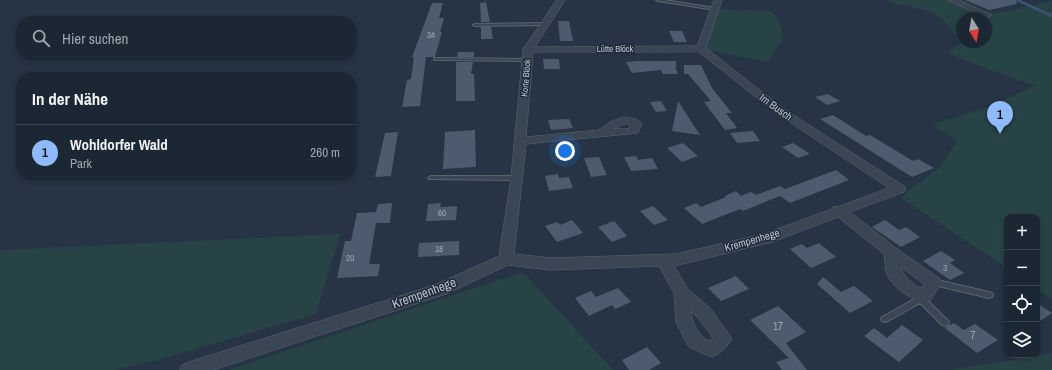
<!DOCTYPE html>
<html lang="de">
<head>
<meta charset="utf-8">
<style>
  body { margin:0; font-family:"Archivo Narrow",sans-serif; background:#252f3c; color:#f1f3f6 }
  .controls { position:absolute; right:12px; bottom:12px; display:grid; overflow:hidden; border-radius:8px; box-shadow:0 2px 6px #0003 }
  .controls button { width:36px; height:36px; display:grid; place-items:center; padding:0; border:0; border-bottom:1px solid #3a444f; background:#1c2734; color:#f1f3f6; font:20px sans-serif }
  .compass { position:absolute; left:956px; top:12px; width:36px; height:36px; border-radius:50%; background:#1c2734; box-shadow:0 2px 6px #0003; rotate:169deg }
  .you { position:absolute; left:565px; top:151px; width:14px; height:14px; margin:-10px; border:3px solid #fff; border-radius:50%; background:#1a73e8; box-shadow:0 0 0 6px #1a73e833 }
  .badge { display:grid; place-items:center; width:26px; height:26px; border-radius:50%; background:#8fbbfc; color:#111; font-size:13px; font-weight:700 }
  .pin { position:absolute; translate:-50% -33px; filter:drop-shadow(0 1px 2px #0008) }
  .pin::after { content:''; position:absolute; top:21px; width:14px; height:12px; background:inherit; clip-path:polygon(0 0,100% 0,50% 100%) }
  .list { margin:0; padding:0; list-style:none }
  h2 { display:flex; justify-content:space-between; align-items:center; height:52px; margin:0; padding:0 16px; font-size:17px }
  h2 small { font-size:13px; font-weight:400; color:#a0a5ac }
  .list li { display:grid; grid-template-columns:26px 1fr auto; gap:12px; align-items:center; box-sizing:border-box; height:56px; padding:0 16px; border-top:1px solid #3a444f }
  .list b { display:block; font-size:15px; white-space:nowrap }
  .list p { margin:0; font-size:13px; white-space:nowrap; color:#a0a5ac }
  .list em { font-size:13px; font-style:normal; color:#a0a5ac }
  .icon { flex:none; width:22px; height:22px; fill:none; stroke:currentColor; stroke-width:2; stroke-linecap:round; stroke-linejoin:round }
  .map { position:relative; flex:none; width:1052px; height:370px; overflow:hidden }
  .search { position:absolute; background:#1c2734; box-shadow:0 2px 6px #0003; left:16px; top:16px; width:340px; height:44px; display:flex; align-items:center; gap:10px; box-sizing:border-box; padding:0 14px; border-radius:16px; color:#a0a5ac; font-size:15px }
  .panel { position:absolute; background:#1c2734; box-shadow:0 2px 6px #0003; left:16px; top:72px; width:340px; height:108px; border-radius:16px }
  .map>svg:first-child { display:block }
  .green { fill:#284346; fill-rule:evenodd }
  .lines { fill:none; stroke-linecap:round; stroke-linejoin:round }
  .stream { stroke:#3c526e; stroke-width:3 }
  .building { fill:#4d5b6e }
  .lane-casing { stroke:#596471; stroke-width:2 }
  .street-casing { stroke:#596471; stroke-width:1 }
  .lane { fill:#3b4654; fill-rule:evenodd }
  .street { fill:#3b4654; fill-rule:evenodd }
  .labels { text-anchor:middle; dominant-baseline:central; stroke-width:3; stroke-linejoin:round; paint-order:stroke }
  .number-label { font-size:9px; fill:#9ea8b5 }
  .far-street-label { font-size:9px; fill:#b9c1cd; stroke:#1f2b3a }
  .street-label { font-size:11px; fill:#b9c1cd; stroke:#1f2b3a }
  .near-number-label { font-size:11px; fill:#9ea8b5 }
  .near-street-label { font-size:13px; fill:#b9c1cd; stroke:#1f2b3a }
</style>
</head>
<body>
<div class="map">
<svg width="1052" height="370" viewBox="0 0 1052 370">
  <rect width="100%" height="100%" fill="#263445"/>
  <!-- green -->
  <path class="green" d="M887,0H952L988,15L1052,1V300L1037,289V217H1007V268L901,198L908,191L940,167L957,141L949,135L933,126L936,125L934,124L987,107L1035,86L948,54L960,43C955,36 950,26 943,20C930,7 903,8 887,0ZM962,18H986V42H962Z
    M715,9L771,11C785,25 778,23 783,40C774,48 775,54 768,62L701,49Z
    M340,234L316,314L154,361L114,370H0V250Z
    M523,272L613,370H227Z
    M1052,353V370H950Z"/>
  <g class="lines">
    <!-- stream -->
    <path class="stream" d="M1017,0L1052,16"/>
  </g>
  <!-- building -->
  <path class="building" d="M965,0H1016L1017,4L989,10Z
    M486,2L490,22H481L480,3Z
    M432,3H443L439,18H444L440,32H442L435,57H426L420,106L402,107L407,80L411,79L414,57H412Z
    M558,21H569L573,41H560Z
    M481,27H491L493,39H481Z
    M669,31H682L687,42H674Z
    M458,52H474V57H457Z
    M543,59H559L560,69H544Z
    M639,61H676V69L678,74H663L661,70L632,73L626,62Z
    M456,62H473L471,74H474L475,101H456Z
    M684,65H701L712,88L732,113H726L737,128L725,130L704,102L711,101L688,74H684Z
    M828,94L840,101L827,105L815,97Z
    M661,101L667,111L656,112L650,102Z
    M678,101L700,135L672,131Z
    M833,115L866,136L870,135L913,161L918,159L934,168L912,177L820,119Z
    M569,119L573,128L551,130L548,120Z
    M475,130L476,167L443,169L445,132Z
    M753,131L760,141L737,143L730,133Z
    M398,132L391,176L375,177L385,133Z
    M683,143L698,156L682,162L667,148Z
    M793,143L810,154L798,158L782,147Z
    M636,156L638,160L652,158L658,169L631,171L624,157Z
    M599,157L607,175L591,177L584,158Z
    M836,170L849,180L790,203L780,196L743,211L740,209L702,224L684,208L696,203L701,207L726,197L725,196L736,191L741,196L751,192L756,195L780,186L785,189Z
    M558,174L559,178L569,177L573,188L549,191L545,176Z
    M392,203L390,223H376L369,264H380L378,276L337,278L345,241H351L357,213L376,212L378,204Z
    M441,203L440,207L457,206L456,220L426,221L428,204Z
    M653,206L668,220L654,225L640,211Z
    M572,220L583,233L557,242L545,226L557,222L560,225Z
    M885,220L899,230L906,227L920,237L901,247L872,227Z
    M614,221L627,236L612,242L598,227Z
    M459,241V255L418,257L419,243Z
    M819,243L836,257L811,268L790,249L802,244L807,248Z
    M941,251L955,260L950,263L964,273L950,280L923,261Z
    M736,276L749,289L721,301L708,288Z
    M823,277L841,292L854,286L873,301L850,313L817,284Z
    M618,288L631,302L615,309L612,305L589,316L575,298L591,291L596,297Z
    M1037,303L1052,313L1037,323Z
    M778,306L806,332L786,343L807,370H782L776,362L789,358L750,320Z
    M954,323L964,330L975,324L998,340L977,353L945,328Z
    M902,325L923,340L899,362L864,336L874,328L887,338Z
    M647,347L661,363L649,370H629L622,360Z"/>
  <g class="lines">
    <!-- lane casing -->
    <g class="lane-casing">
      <path id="lane" d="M656,0H665L715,8L717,9L715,10L658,1Z
        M546,23H547V25L475,26L473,25L475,24Z
        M434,58L527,59L529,60L527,61L436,60H434Z
        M431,176H517L520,178L517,180L429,179L428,178Z
        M933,279L989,292L992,293L993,295L992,297L989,298L930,284L929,282L930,280Z
        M925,293L928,294L929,296L926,299L948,321L949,323L948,325L945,326L942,325L920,303L888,321L885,322L882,321L881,319L882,317Z"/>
    </g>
    <!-- street casing -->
    <g class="street-casing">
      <path id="street" d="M557,0H565L535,47L697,46L714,0H722L706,48L784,109L904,186L906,189L904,192L850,212L896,248L939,278L941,282L931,300C916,305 892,288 887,274C885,268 885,261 884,254L838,217L772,242L674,266L688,289L711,309L732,339C727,347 720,354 711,357L689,347L676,322L674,293L659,266L551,270L508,265L446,294L213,370H180L183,364L189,362L435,285L499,256L511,178L523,50ZM699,52L776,113L889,188L840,206L833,207L832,209L764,234L676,254L551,258L514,254L526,144L638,133L642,124L636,119L623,117L610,122L599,130L526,137L533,53ZM627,124L630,125L629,129H614L622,125ZM901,267L924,284L921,288C913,285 903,276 901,267ZM691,311L699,319L713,338L709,341C697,335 693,324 691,311Z
        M948,0H959L992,15L988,18L985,17Z"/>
    </g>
    <!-- lane -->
    <use href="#lane" class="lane"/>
    <!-- street -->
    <use href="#street" class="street"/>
  </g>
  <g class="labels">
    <!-- number labels -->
    <g class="number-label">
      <text x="431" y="35">34</text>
      <text x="442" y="213">60</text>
      <text x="439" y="249">18</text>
      <text x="350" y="258">20</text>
      <text x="945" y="268">3</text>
    </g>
    <!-- far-street labels -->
    <g class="far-street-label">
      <text x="615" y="49">Lütte Blöck</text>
      <text transform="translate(526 78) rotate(-85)">Korte Blöck</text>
    </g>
    <!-- street labels -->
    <g class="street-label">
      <text transform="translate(776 107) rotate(36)">Im Busch</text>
      <text transform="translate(752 240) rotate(-16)">Krempenhege</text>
    </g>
    <!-- near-number labels -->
    <g class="near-number-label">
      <text x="778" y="326">17</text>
      <text x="973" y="335">7</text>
    </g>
    <!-- near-street labels -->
    <g class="near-street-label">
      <text transform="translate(424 293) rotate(-20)">Krempenhege</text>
    </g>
  </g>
</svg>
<div class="controls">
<button>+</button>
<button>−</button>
<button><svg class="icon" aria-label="locate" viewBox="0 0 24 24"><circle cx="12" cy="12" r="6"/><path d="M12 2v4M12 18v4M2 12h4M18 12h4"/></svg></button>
<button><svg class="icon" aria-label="layers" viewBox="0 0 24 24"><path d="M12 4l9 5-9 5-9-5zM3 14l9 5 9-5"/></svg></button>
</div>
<svg class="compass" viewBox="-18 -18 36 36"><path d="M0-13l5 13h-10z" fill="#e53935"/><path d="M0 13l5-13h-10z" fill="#a0a5ac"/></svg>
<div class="you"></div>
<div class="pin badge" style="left:1000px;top:134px">1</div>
<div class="search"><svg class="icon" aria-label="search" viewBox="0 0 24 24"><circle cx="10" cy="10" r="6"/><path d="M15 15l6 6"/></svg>Hier suchen</div>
<section class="panel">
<h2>In der Nähe<small></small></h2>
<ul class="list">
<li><span class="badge">1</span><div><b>Wohldorfer Wald</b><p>Park</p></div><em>260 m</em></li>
</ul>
</section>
</div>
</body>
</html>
